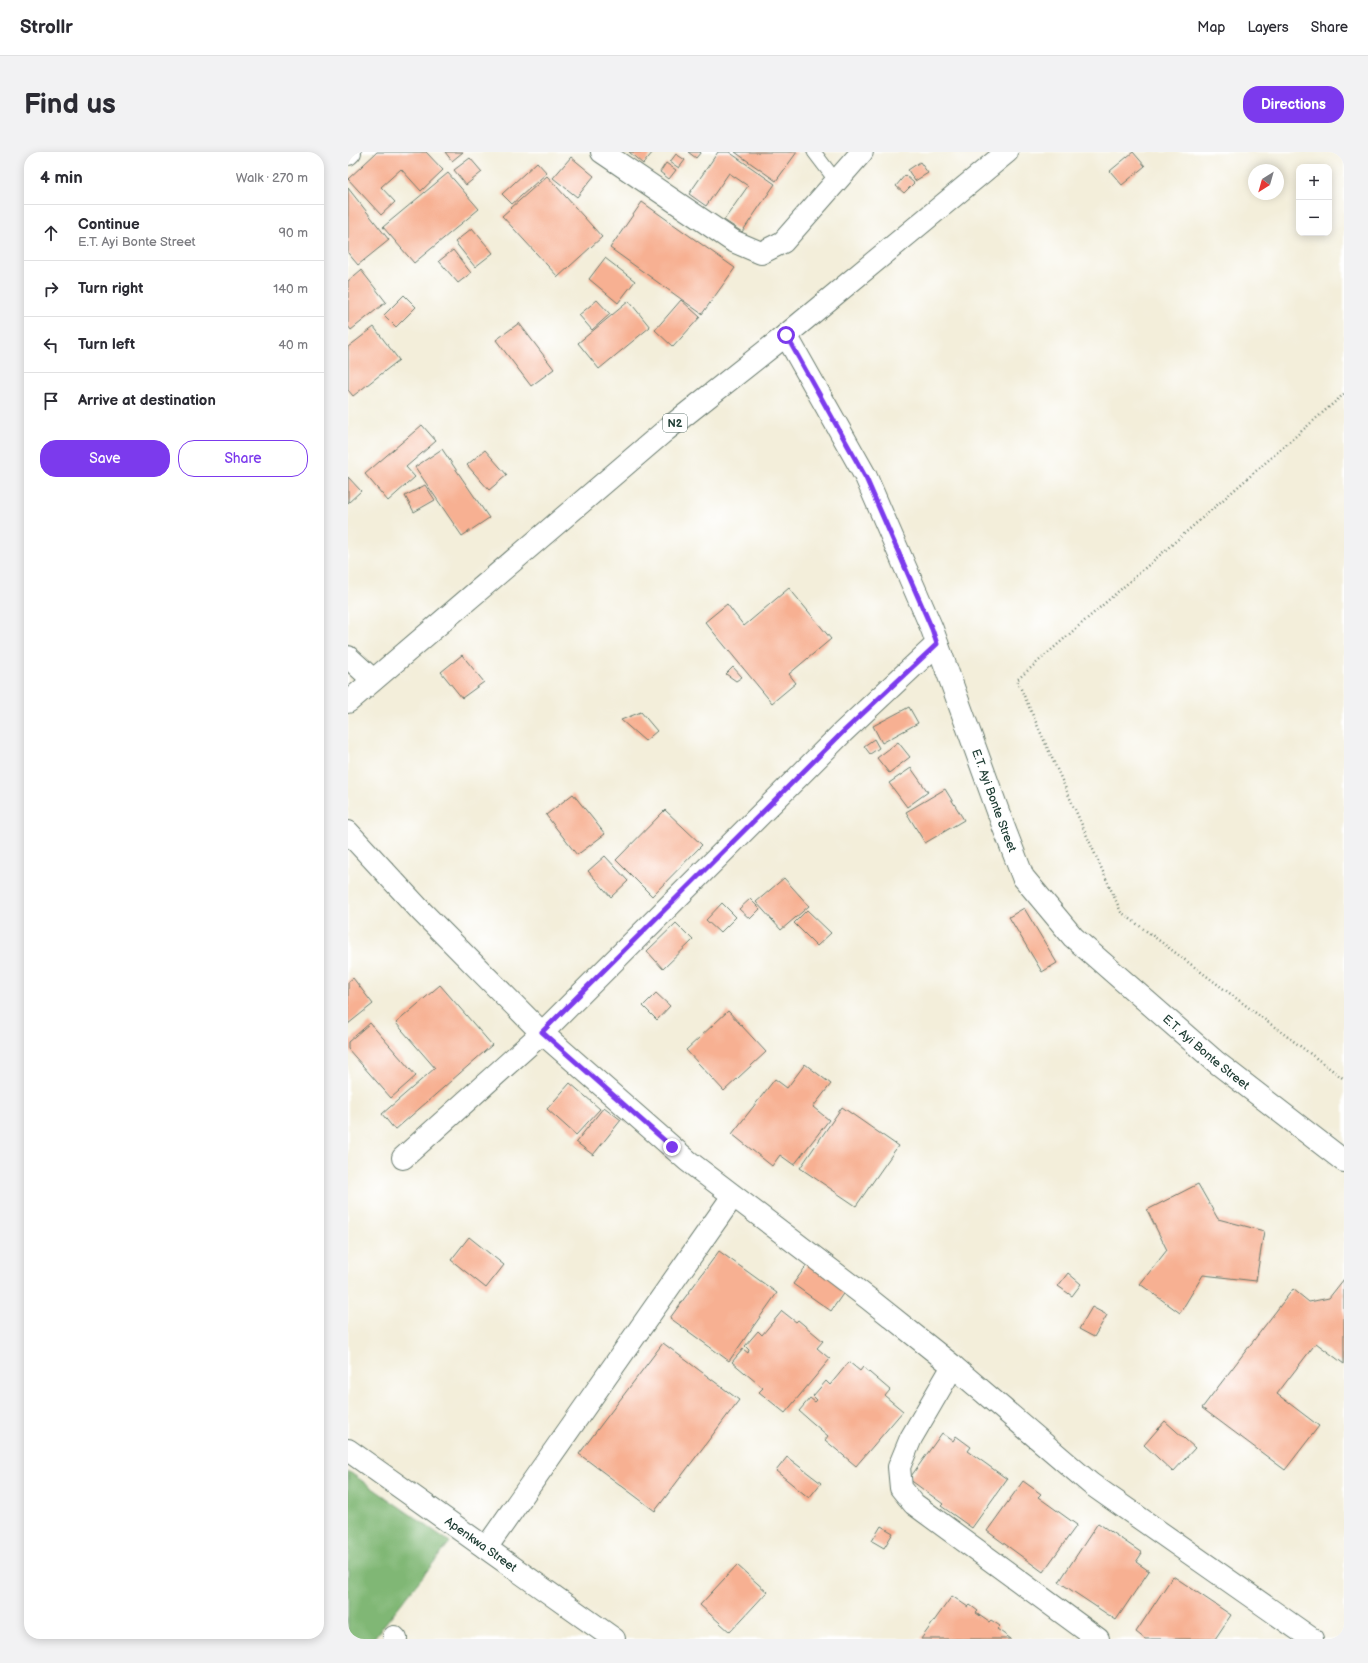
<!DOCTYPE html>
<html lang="en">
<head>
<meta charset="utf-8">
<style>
  body { margin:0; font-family:"Balsamiq Sans",sans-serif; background:#f2f2f3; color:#2b2b33 }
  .controls { position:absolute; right:12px; top:12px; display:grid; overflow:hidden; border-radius:8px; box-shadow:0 2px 10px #0003 }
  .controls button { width:36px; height:36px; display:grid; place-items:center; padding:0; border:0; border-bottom:1px solid #e1e1e2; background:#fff; color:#2b2b33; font:20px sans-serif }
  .compass { position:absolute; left:900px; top:12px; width:36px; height:36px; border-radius:50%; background:#fff; box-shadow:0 2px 10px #0003; rotate:217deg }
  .stop { position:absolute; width:12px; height:12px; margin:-9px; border:3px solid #7c3aed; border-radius:50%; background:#fff }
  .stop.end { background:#7c3aed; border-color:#fff; box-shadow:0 1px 4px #0008 }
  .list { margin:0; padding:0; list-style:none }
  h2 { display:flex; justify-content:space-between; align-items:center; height:52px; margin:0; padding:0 16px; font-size:17px }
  h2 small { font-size:13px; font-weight:400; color:#7c7c81 }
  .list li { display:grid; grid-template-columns:26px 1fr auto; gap:12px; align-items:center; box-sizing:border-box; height:56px; padding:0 16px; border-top:1px solid #e1e1e2 }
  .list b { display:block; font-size:15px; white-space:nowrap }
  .list p { margin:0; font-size:13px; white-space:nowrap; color:#7c7c81 }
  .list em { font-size:13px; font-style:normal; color:#7c7c81 }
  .actions { display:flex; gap:8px; padding:12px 16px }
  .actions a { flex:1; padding:9px 0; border:1px solid #7c3aed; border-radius:16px; text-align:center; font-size:14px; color:#7c3aed }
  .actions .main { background:#7c3aed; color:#fff }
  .icon { flex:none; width:22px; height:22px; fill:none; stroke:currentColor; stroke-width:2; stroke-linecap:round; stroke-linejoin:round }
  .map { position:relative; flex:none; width:996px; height:1487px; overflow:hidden; border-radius:16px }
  header { display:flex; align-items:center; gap:24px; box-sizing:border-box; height:56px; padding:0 20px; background:#fff; border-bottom:1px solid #e1e1e2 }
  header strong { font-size:19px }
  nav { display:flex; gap:22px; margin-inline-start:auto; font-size:14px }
  .intro { display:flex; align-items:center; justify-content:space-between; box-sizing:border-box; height:96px; padding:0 24px }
  h1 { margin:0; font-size:28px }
  .button { padding:10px 18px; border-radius:16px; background:#7c3aed; color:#fff; font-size:14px; font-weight:700 }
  main { display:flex; gap:24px; padding:0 24px }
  aside { flex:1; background:#fff; border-radius:16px; box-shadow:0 2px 10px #0003 }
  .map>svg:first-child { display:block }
  .forest { fill:#80b774; stroke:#507a54 }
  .building { fill:#f7b092 }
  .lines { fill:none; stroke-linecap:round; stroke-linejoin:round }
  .lane-casing { stroke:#697b6e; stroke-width:15 }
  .street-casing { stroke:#697b6e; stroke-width:24 }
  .secondary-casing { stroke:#697b6e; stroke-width:24 }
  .highway-casing { stroke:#697b6e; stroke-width:24 }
  .path { stroke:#697b6e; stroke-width:2.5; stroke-dasharray:1 3; stroke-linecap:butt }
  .lane { stroke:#fff; stroke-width:13 }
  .street { stroke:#fff; stroke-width:22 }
  .secondary { stroke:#fff; stroke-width:22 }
  .highway { stroke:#fff; stroke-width:22 }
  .route { stroke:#7c3aed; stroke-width:5 }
  .labels { text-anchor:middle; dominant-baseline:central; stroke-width:4; stroke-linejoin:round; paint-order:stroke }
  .shield { fill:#fff; stroke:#627771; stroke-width:1 }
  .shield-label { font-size:11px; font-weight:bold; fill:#1f3d34 }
  .street-label { font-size:12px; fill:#1f3d34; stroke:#fff }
</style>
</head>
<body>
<header>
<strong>Strollr</strong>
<nav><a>Map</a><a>Layers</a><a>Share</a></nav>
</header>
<div class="intro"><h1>Find us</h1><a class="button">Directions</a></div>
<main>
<aside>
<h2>4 min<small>Walk · 270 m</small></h2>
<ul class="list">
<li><svg class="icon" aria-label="ahead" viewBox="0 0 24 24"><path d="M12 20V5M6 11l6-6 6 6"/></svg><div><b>Continue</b><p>E.T. Ayi Bonte Street</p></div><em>90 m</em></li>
<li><svg class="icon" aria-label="right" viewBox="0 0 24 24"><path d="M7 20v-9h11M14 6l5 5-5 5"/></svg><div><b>Turn right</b></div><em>140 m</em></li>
<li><svg class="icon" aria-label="left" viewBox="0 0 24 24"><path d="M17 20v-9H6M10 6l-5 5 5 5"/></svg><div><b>Turn left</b></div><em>40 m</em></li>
<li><svg class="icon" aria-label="arrive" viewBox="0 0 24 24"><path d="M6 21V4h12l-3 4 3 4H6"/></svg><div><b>Arrive at destination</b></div></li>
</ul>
<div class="actions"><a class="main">Save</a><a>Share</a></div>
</aside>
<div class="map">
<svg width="996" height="1487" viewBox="0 0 996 1487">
  <rect width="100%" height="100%" fill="#fff"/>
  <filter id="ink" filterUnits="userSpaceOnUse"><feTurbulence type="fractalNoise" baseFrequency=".025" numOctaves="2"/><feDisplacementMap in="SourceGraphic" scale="8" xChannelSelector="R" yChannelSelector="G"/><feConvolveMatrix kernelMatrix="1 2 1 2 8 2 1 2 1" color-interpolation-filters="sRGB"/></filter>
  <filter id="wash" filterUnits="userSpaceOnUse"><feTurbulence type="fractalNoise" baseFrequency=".012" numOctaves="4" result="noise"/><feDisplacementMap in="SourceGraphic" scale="16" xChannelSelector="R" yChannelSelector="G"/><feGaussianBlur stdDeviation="0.9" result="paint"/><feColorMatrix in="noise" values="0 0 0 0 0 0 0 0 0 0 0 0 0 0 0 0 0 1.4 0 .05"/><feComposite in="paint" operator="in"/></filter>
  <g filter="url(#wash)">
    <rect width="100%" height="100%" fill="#f3eeda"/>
    <!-- forest -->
    <path class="forest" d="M0,1319L102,1390L25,1487H0Z"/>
    <g id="blocks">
      <!-- building -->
      <path class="building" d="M29,0H78L95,18L73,39L53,17L33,35L47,50L33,63L0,27Z
        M97,0H115L104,9Z
        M281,0H305L295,12Z
        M340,0H353L348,6Z
        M370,0H381L427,32L394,80L376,68L400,34L381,21L358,54L341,42Z
        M387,0H449L428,29Z
        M785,0L797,14L774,33L762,19Z
        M328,2L337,8L331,16L322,10Z
        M223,5L246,24L229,45L205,26Z
        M122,6L134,20L118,33L106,18Z
        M189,10L199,21L164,52L154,42Z
        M572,10L580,21L567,29L560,18Z
        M318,11L328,18L321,27L312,20Z
        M100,21L131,57L66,111L35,75Z
        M557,23L566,31L556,41L548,34Z
        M199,24L254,85L210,125L154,64Z
        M0,36L41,88L10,113L0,101Z
        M294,50L387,116L354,162L262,96Z
        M124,76L145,101L127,115L107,90Z
        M105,98L123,121L110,131L91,109Z
        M257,106L287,129L270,151L241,127Z
        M13,118L38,150L3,178L0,174V129Z
        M56,143L68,155L48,175L36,163Z
        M249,148L262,162L244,178L231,163Z
        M333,148L352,165L325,195L307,178Z
        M281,149L302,175L251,217L230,191Z
        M171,171L206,217L183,234L148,188Z
        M26,175L51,208L5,244L0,238V195Z
        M74,273L88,289L58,315L67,325L40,349L17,322Z
        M94,297L141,366L114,384L67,315Z
        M137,298L159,323L141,338L119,313Z
        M0,325L13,339L0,351Z
        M77,333L87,348L66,360L57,344Z
        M441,436L483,487L441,522L448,531L424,551L357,470L379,452L396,474Z
        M114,503L136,530L114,546L93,520Z
        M385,515L394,525L388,529L378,522Z
        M561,555L570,571L534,591L525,574Z
        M293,560L309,579L297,589L273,568Z
        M526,587L531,596L522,602L516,594Z
        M550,590L562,605L541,621L529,606Z
        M563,616L580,640L559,655L541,631Z
        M597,637L616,668L577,691L558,660Z
        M225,642L257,682L229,703L198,663Z
        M317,658L354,693L304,744L268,708Z
        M257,704L280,729L263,745L240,719Z
        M436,726L461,754L433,778L408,750Z
        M402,747L412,757L402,767L391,757Z
        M374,751L388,765L372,781L358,768Z
        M676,756L709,811L694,820L661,765Z
        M459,758L483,781L469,794L446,771Z
        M328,771L345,788L315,817L299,799Z
        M5,826L25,852L0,872V830Z
        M92,833L144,893L47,978L34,962L87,916L48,871Z
        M308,841L322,854L309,868L295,854Z
        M380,859L418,900L376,939L338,898Z
        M22,871L68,924L43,946L0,897V890Z
        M457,912L483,932L465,955L481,968L446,1013L432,1003L424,1014L384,982L427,927L439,936Z
        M222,931L252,957L228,983L199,957Z
        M256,955L273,968L245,1003L228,990Z
        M494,955L550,994L508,1054L452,1016Z
        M850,1032L870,1067L916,1079L908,1129L855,1123L832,1161L792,1132L819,1098L799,1058Z
        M121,1085L156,1113L138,1136L103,1108Z
        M371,1099L429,1141L381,1209L322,1166Z
        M462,1109L499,1136L483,1159L445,1132Z
        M720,1121L733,1132L724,1144L710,1134Z
        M996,1127V1212L968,1191L929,1242L971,1274L937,1318L854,1256L945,1137L961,1150L981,1146Z
        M744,1155L759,1163L746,1185L731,1177Z
        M434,1159L448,1170L450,1168L475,1189L469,1196L482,1207L437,1261L411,1240L415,1236L384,1210L395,1197L400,1201L401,1198L397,1194L410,1179L414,1183Z
        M315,1191L391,1248L307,1359L231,1302Z
        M501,1210L512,1219L515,1215L542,1238L537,1244L555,1259L508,1314L477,1288L480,1284L451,1259L462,1246L467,1250L469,1248L465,1244L478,1229L482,1233Z
        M817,1269L847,1296L825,1320L796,1293Z
        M594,1281L605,1289L608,1284L623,1295L620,1299L659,1327L624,1376L593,1354L595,1352L561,1327Z
        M439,1305L473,1331L461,1346L428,1319Z
        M675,1329L693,1342L690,1345L729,1373L695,1420L639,1379Z
        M750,1371L794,1401L788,1410L801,1419L768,1468L711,1430Z
        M533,1374L545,1381L536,1396L524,1389Z
        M389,1413L419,1440L382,1480L352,1453Z
        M825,1424L883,1463L867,1487H797L788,1480Z
        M604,1444L620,1455L622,1453L630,1459L628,1461L641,1470L643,1468L652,1474L649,1477L663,1487H573Z"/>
    </g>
  </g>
  <g filter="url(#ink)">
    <use href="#blocks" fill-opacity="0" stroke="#697b6e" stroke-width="1"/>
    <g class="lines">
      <!-- lane casing -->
      <g class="lane-casing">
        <path id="lane" d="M466,0L488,29"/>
      </g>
      <!-- street casing -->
      <g class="street-casing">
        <g id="street">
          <path d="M254,0L385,89L413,101L435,90L514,0"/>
          <path d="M0,2L2,0"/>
          <path d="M0,505L25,528"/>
          <path d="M0,680L74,760L194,881L340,1009L521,1147L605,1214L743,1332L964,1487"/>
          <path d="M55,1006L194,881L495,580L589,492"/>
          <path d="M605,1214L563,1286L551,1315L553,1336L566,1352L750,1487"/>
          <path id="s1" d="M0,1298L266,1487"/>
          <path d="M138,1396L385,1044"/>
          <path d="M46,1485L48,1487"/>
        </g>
      </g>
      <!-- secondary casing -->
      <g class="secondary-casing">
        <g id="secondary">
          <path id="s2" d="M438,183L518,325L584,477L656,676L675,725L725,785L868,910L996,1009"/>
        </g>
      </g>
      <!-- highway casing -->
      <g class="highway-casing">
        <path id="highway" d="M0,550L318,278L438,183L659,0"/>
      </g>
      <!-- path -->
      <path class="path" d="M996,242L669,528L773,760L996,927"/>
      <!-- lane -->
      <use href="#lane" class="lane"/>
      <!-- street -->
      <use href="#street" class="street"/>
      <!-- secondary -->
      <use href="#secondary" class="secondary"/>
      <!-- highway -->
      <use href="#highway" class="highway"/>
    </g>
  </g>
  <g class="lines" filter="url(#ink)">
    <!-- route -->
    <path class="route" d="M324,995L194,880L495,580L589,492L584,477L518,326L438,183"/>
  </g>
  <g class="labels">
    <!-- shield labels -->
    <rect class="shield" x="315" y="262" width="24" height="18" rx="3"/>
    <g class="shield-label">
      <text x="327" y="271">N2</text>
    </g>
    <!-- street labels -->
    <g class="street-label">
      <text stroke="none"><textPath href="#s2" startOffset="511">E.T. Ayi Bonte Street</textPath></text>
      <text stroke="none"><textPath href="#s2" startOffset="847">E.T. Ayi Bonte Street</textPath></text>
      <text stroke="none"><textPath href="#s1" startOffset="163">Apenkwa Street</textPath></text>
    </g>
  </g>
</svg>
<div class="controls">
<button>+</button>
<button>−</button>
</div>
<svg class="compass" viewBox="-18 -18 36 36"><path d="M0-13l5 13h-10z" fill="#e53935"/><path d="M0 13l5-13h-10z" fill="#7c7c81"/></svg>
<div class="stop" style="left:438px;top:183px"></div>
<div class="stop end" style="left:324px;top:995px"></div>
</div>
</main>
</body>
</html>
